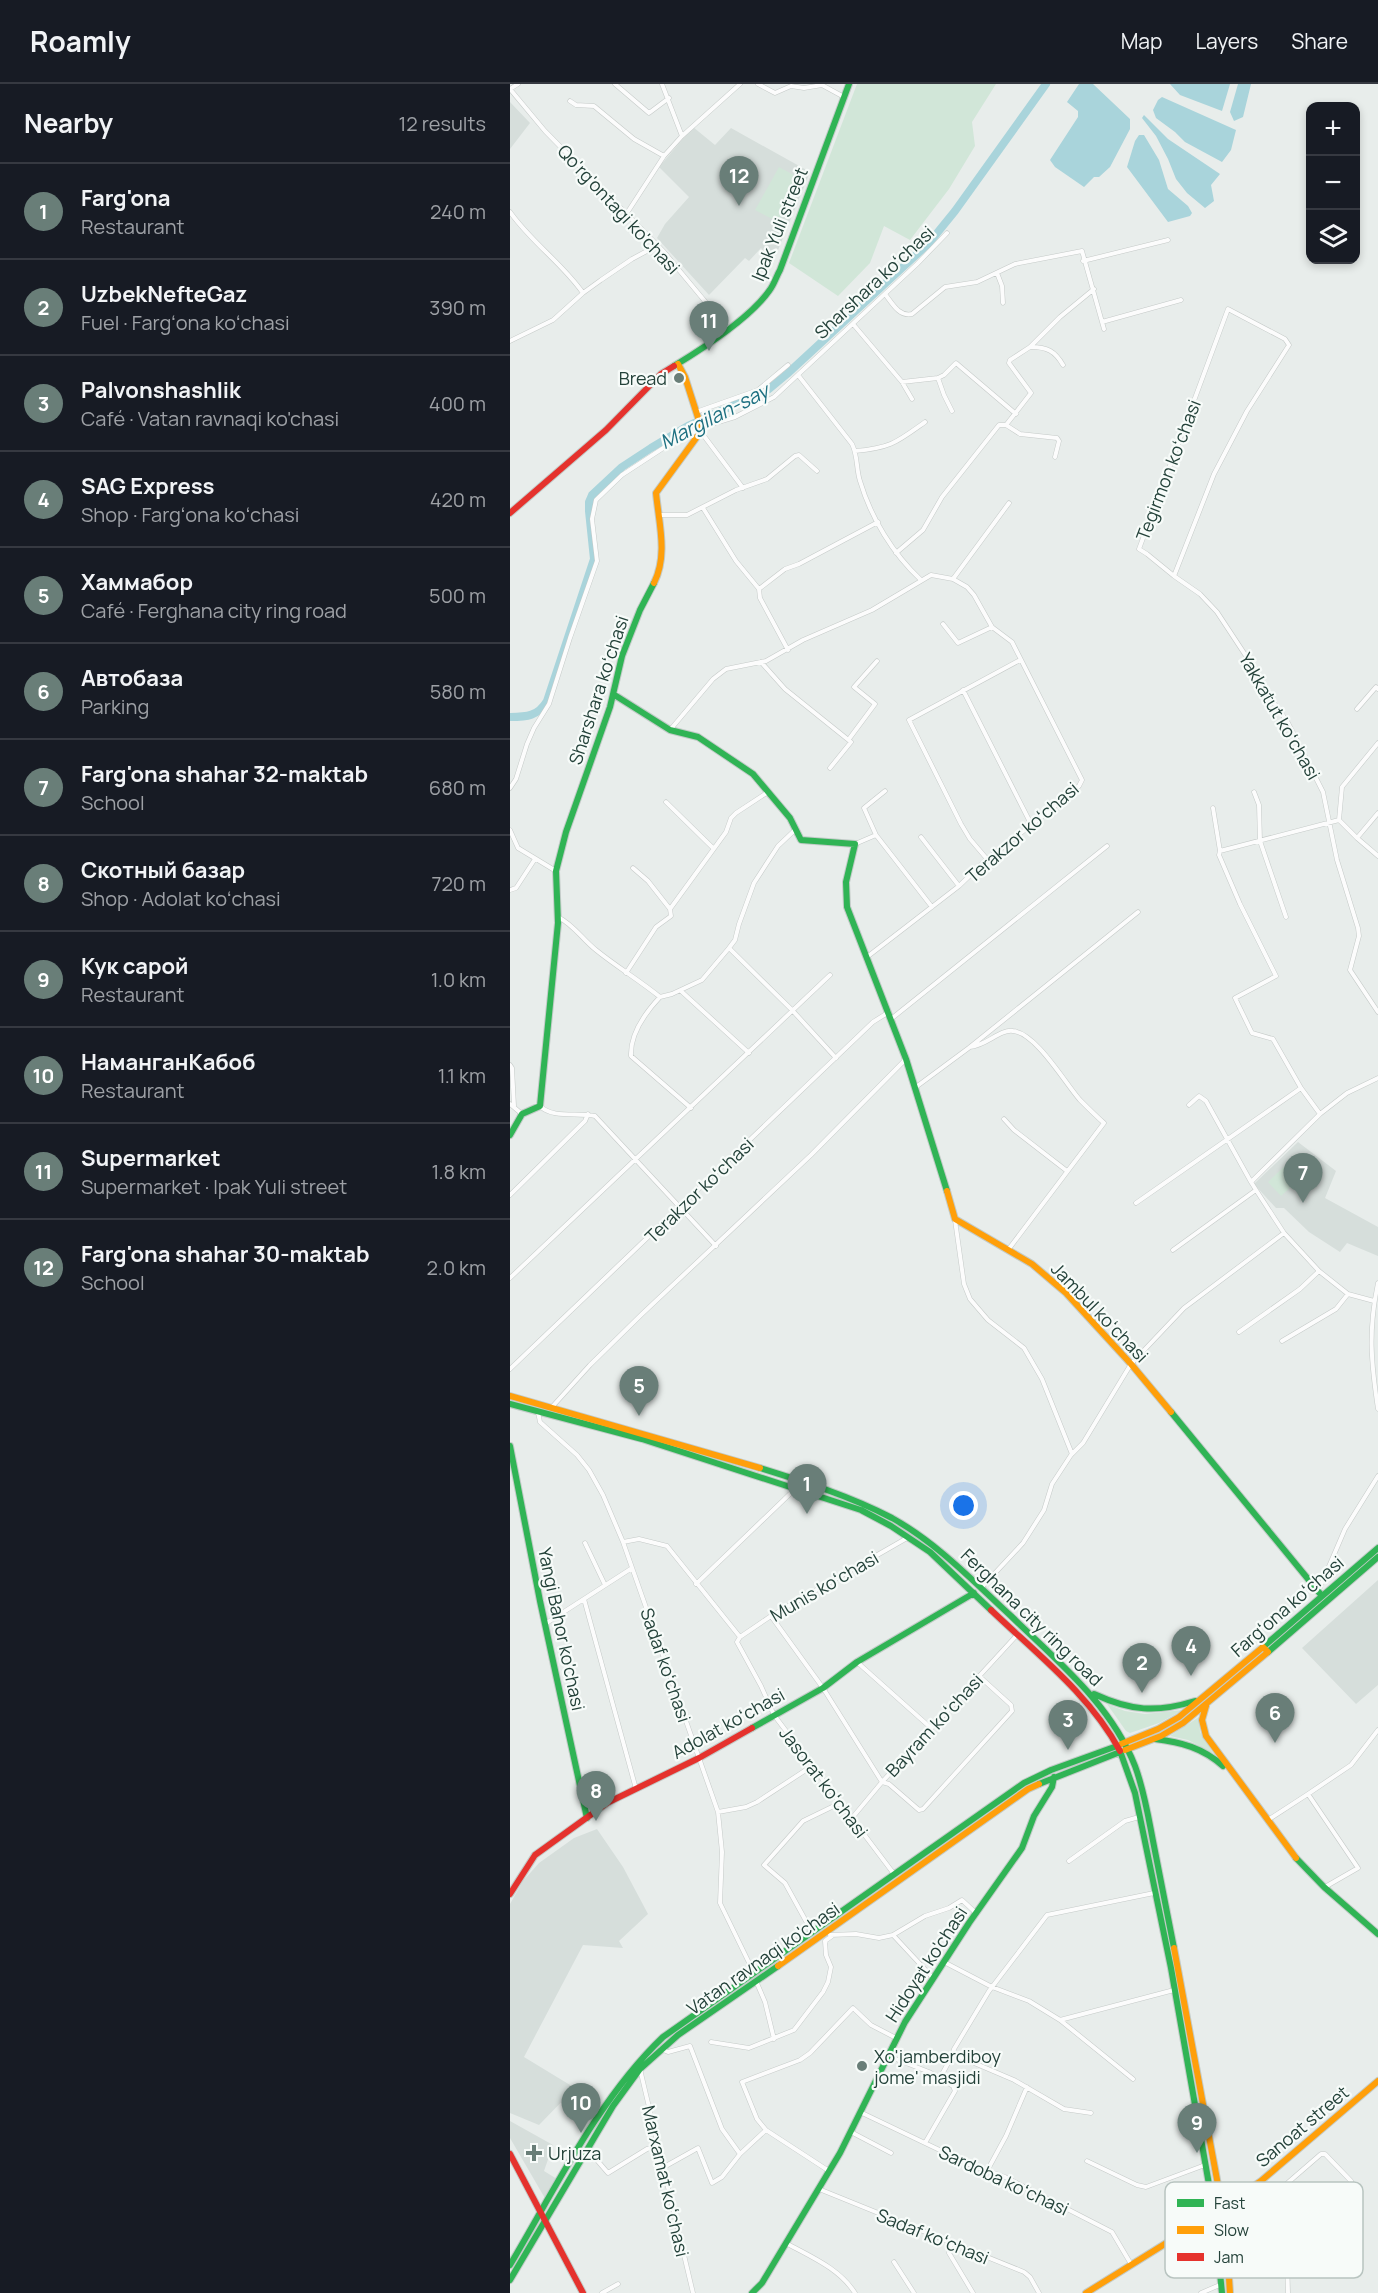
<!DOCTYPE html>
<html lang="en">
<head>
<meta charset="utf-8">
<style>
  body { margin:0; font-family:Manrope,sans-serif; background:#242831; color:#f1f3f6 }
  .controls { position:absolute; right:18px; top:18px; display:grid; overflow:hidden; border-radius:12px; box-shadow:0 3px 9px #0003 }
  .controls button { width:54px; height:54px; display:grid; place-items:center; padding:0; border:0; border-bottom:2px solid #363941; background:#171b24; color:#f1f3f6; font:30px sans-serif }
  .you { position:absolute; left:454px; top:1422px; width:21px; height:21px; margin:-15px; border:4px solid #fff; border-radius:50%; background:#1a73e8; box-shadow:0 0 0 9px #1a73e833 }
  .badge { display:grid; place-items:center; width:39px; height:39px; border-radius:50%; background:#697e78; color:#fff; font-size:20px; font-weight:700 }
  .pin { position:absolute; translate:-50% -50px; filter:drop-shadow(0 2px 3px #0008) }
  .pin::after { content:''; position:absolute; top:32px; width:21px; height:18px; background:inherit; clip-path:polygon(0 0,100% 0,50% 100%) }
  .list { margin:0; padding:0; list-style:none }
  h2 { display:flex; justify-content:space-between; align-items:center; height:78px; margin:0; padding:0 24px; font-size:26px }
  h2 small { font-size:20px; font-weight:400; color:#9ea1a6 }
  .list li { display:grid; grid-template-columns:39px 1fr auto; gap:18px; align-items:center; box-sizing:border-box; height:96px; padding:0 24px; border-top:2px solid #363941 }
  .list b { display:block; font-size:22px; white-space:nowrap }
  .list p { margin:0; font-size:20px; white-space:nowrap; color:#9ea1a6 }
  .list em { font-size:20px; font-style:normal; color:#9ea1a6 }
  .icon { flex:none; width:33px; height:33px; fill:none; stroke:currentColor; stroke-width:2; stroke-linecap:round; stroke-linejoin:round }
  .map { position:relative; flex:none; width:868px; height:2209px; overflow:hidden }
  header { display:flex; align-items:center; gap:36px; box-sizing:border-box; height:84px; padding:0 30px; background:#171b24; border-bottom:2px solid #363941 }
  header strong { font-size:28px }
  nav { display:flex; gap:33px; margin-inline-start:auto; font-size:21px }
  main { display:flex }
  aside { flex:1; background:#171b24 }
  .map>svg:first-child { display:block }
  .built { fill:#d6dedb }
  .green { fill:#d1e6d8 }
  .water { fill:#a9d4db }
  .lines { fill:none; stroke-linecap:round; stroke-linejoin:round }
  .river { stroke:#a9d4db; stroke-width:8 }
  .street-casing { stroke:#c5cac8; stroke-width:5 }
  .fast-casing { stroke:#c3cbc8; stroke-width:8 }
  .slow-casing { stroke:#c3cbc8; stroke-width:8 }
  .jam-casing { stroke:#c3cbc8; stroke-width:8 }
  .street { stroke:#fcfcfc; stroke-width:4 }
  .fast { stroke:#30b455; stroke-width:6 }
  .slow { stroke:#ff9f0a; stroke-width:6 }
  .jam { stroke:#e5322d; stroke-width:6 }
  .poi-dot { fill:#697e78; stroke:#f7fbf9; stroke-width:2 }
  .labels { text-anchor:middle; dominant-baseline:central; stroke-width:4.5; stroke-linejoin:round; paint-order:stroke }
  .street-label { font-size:18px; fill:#24423a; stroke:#f7fbf9 }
  .poi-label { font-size:18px; fill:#24423a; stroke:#f7fbf9; text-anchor:start }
  .water-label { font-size:20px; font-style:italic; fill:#1c6f80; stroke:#f7fbf9 }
  .key { fill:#f7fbf9; stroke:#b8c4c0; stroke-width:1.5 }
  .key-label { font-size:16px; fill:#24423a }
</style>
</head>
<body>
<header>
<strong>Roamly</strong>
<nav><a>Map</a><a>Layers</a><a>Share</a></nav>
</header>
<main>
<aside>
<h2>Nearby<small>12 results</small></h2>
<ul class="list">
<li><span class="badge">1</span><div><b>Farg'ona</b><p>Restaurant</p></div><em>240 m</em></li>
<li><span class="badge">2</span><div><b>UzbekNefteGaz</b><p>Fuel · Fargʻona koʻchasi</p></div><em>390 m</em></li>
<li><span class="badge">3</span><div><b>Palvonshashlik</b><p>Café · Vatan ravnaqi ko'chasi</p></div><em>400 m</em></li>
<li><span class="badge">4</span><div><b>SAG Express</b><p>Shop · Fargʻona koʻchasi</p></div><em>420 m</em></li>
<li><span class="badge">5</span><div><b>Хаммабор</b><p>Café · Ferghana city ring road</p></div><em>500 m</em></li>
<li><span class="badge">6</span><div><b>Автобаза</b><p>Parking</p></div><em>580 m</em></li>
<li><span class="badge">7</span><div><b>Farg'ona shahar 32-maktab</b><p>School</p></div><em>680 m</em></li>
<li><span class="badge">8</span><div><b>Скотный базар</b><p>Shop · Adolat koʻchasi</p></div><em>720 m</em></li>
<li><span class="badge">9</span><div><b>Кук сарой</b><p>Restaurant</p></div><em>1.0 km</em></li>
<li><span class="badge">10</span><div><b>НаманганКабоб</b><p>Restaurant</p></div><em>1.1 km</em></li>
<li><span class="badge">11</span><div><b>Supermarket</b><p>Supermarket · Ipak Yuli street</p></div><em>1.8 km</em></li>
<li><span class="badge">12</span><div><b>Farg'ona shahar 30-maktab</b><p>School</p></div><em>2.0 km</em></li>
</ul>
</aside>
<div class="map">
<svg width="868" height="2209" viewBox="0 0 868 2209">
  <rect width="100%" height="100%" fill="#e8edeb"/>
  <!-- built -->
  <path class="built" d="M0,18L20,39L0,65Z
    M183,43L205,61L221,44L300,88L266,171L258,168L256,170L251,164L239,177L235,174L199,211L147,154L155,140L179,113L149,83Z
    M788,1058L826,1087L815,1114L868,1143V1172L837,1159L830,1168L799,1148L774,1124H766L744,1100Z
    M868,1496V1601L846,1620L792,1564Z
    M87,1745L113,1783L138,1830L109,1857L113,1864L73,1861L14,1973L65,2004L29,2041L0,2029V1820L13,1797L29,1779L64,1754Z
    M0,2037L43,2061L34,2087L47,2095L36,2116L0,2054Z"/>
  <!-- green -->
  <path class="green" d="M347,0H486L462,38L465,62L439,105L400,156L374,142L360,179L328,212L279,179Z
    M269,83L291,95L268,138L245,126Z
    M781,1076L795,1090L771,1112L758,1098Z
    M597,1620L615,1627L635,1630L673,1626L649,1639L620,1649L616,1647Z
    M689,1633L690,1648L703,1669L678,1656L660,1652Z"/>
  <!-- water -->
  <path class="water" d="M569,0H583L620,35V45L600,83L589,93H584L574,103L545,83L540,76L568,33V27L557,18Z
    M660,0H720L712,27L670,11Z
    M728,0H741L733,33L724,37L720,28Z
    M652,13L726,46L721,66L712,78L675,58L665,48L646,34L643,26L648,16Z
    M634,31L658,55L710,90L701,101L704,117L695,124L677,109L666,95L658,75L646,52L632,34Z
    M629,51H634L649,76L658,105L678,122L682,129L680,132L658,138L617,83L625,57Z"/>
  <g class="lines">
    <!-- river -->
    <path class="river" d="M0,633C17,633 28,632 37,617L84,475L79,427V418L82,411L112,383L141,364L178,342L259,305L277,290L419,159L445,127L536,0"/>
    <!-- street casing -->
    <g class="street-casing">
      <path id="street" d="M105,0L139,29L159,14
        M152,0L172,52
        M248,0L265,9L281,2L294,4L312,1
        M312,1L334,13
        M0,5L35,47L154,168L218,245
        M0,5L8,0
        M60,17L66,21L84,22L124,55L154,72
        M0,128C22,159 52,179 73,209
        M117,129L154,72L172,52L230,0
        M573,177L658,156
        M487,189L492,202L493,219
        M375,210C382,219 389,233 402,230L435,203L467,198L505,180L572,167L594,245
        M592,238L671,216
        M343,240L392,298L402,315
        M0,257L43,236L73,209L91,196L122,175L148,161
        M521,263C537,263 545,267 553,281
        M288,291L342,360C348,372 346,385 350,397C361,434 383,470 411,496
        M428,294L434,311L442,327
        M392,298L428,294L434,291L446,279L506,330
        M186,328L248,306L278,281
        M496,341L510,350L547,354L549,357L545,373
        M191,348L233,404
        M345,367C381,364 387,358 415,338
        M193,424L226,477L249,505L250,514L278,566
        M148,431H177L226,406L257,395L285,372L289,371L307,387
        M386,469L413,446L432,413L489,341H496L521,309L499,279L500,276L520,263L550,233L584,205
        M664,492L704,390L737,327L779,261L775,255L718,225L629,465L637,470L664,492L690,510L707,528L736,572L750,599L778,639L813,708L827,776L848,844L849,852L840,886L868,928
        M443,495L499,419
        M249,505L275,485L289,480L368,438
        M433,540L448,559L482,543
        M251,578L275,605L341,658L320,684
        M453,606L521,740
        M847,625L866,603L868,605
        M160,646L203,595L216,585L256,577L293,556L362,526L421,491L443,495L457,503L464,511L482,543L502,558L572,696L569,702L538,728L477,775L449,802L357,873
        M339,655L365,620L344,603L367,577
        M0,704L6,695L17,660L24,644L39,620L60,554L87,477L82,435L86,416L112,391L164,357L202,340L225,333L264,313L407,180L437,149
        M744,708L749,721L750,757L776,833
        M156,718L203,764
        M703,724L710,767
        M829,736L847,754L868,729
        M0,746L8,764L46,787
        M366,751L354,724L375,707
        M411,753L449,802
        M847,754L868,772
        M345,760L366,751L422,823
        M477,775L460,755L451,740L399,636L510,576
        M123,784L138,797L160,825
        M0,806L6,804L25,775
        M48,833C64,841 72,855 86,866C107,883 129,896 150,913L162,910L192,896L219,864L225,856L229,840L244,799L268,762L286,745
        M219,864L282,926L326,974
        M116,889L146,843L161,832L160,825L216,748L221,734L226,729L258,708
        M171,907L239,969
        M150,913C135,929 120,950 121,972L181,1024
        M381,935L597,762
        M460,963C476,962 490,945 503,947C526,949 555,999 570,1016C578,1024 586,1032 594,1039L498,1166
        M0,981L2,984L4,1022
        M406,1003L460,963L628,828
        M0,1020L12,1030
        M679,1021L689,1012L696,1017L741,1098L810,1030L791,1004L763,955L742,949L725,914L766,892L730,820L709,771L710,767L829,736L832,703L868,659
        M30,1022C43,1035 68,1028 85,1032L206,1162
        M810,1030L837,1009L868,994
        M494,1035L504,1046L557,1087
        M0,1111L75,1037L78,1030
        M626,1119L791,1004
        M445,1136L454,1200L460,1215L478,1236L514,1264L532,1295L562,1370
        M663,1166L746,1106L741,1098
        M809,1187L838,1210L864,1217
        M0,1194L320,891
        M868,1199C858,1247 861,1278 868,1325
        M729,1248L790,1205L809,1187L774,1149
        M772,1257L826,1225L838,1210
        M0,1285L363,938L379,928
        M42,1323L80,1281L132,1230L301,1071L396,975
        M28,1328L30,1338L67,1371L79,1386L93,1411L113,1458L208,1728L212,1768L210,1819L244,1889
        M113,1458L129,1455L157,1462L230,1553
        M75,1459L95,1501
        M186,1500L285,1405
        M472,1503L513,1459L534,1426L542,1400L561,1371L573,1359L621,1280L674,1224L774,1149L746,1106
        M808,1508L835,1445L868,1392
        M74,1515L126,1705
        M261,1532L313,1604L372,1698L379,1700L409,1726L413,1725L502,1627L501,1621L469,1592
        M35,1540L122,1484
        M230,1553L227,1558L251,1602L264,1631L384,1790
        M230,1553L261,1532L397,1454
        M347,1578L421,1644
        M798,1710L841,1681L868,1646
        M208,1728L236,1723L247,1718L302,1682
        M342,1734L372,1698L507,1551
        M758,1736L798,1710L848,1784L815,1803
        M559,1777L615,1737L629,1733
        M302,1848L275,1799L254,1781L293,1737L330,1719
        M320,1851L346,1850L369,1854L383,1851L415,1832L439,1824L452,1816L466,1829
        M383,1851L423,1894
        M434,1878L482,1903L519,1917L550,1936L664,1906
        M246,1897L255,1918L264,1955
        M550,1936L623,1995
        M201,1958L239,1964L284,1946L313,1908L318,1898L321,1883L316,1871L315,1857L322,1852
        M151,1965L158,1968L180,1962L212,2045L230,2070
        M443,1970L444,1965L479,1907L537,1831L644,1809
        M378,1972L419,1988L430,1994L443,1970L504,1996L554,2025L581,2029
        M130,1985L183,2209
        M350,2028L461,2081L495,2093L602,2148L621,2180
        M341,2048L381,2069
        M415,2059L445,2007L443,2002L430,1994
        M76,2068L86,2075L98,2089L137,2065L149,2062
        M577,2077L627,2101L636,2103L695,2081
        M154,2083L188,2064L202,2099L212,2093L230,2070L256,2046
        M319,2087L256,2046L247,2035L232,1998L290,1976L300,1969L343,1924L361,1941L386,1954
        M477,2087L496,2052L517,2003
        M309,2105L514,2188L520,2193L529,2209
        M441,2158L439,2169L463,2209
        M276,2159C301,2173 329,2184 345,2209
        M777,2174L778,2209
        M384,2178L404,2209
        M719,2178H770L777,2174L834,2124L843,2103L841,2097L815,2070H811L759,2115L747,2100
        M92,2209L108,2200
        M691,2209L712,2200"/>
    </g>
    <!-- fast casing -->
    <g class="fast-casing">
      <path id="fast" d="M164,282C192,265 240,234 259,207C264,201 266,193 270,186L339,0
        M103,610L160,646L188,653L243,690L280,734L291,756L345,760L336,798L337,823L396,975L437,1107
        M0,1051L12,1030L30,1022L48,839L46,787L56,748L100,623L112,572L130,526L144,499
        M0,1320L132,1355L351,1426L381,1442L420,1468L481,1526
        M661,1328L812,1512
        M0,1362L30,1517L77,1734
        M250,1384C295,1398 340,1412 382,1434C427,1459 463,1497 501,1532C547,1577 601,1620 625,1682C634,1706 638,1731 643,1757C650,1792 657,1828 664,1864
        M753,1563L868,1464
        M758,1568L868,1473
        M584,1610C621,1627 646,1629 685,1617
        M242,1644L313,1604L347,1578L464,1509
        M645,1655C671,1658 693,1664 713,1682
        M610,1667L625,1709L661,1884L704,2129L712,2209
        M529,1700L610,1668
        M786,1774L814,1803L868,1850
        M0,2181C45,2105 89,2014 153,1953L514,1699L541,1686L607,1662
        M0,2196L103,2022L130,1985L168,1951L268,1882
        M242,2209L252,2199L330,2069L395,1938L459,1839L512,1764L524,1732L542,1703L544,1693"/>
    </g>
    <!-- slow casing -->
    <g class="slow-casing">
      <path id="slow" d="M144,499C158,471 149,440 146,409L192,346L175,293L168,280
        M437,1107L445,1135L522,1180L556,1209L621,1280L661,1328
        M0,1312L250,1384
        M696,1622L692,1636L696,1652L786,1774
        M611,1660L648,1645L669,1633L753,1563L758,1568L673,1639L651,1652L615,1666
        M664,1864L711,2117L717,2163L720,2209
        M268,1882L518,1705L529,1700
        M576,2209L711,2125L751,2097L868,1997"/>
    </g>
    <!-- jam casing -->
    <g class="jam-casing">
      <path id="jam" d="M0,429L96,346L151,290L164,282
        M481,1526C527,1570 580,1611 610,1667
        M0,1810L25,1771L97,1719L189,1674L242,1644
        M0,2070L73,2209"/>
    </g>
    <!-- street -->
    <use href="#street" class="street"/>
    <!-- fast -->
    <use href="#fast" class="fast"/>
    <!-- slow -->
    <use href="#slow" class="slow"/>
    <!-- jam -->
    <use href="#jam" class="jam"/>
  </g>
  <!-- markers -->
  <g class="poi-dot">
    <circle cx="169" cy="294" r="6"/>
    <circle cx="352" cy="1982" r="6"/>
    <path d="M21 2060h6v6h6v6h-6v6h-6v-6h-6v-6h6z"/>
  </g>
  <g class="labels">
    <!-- street labels -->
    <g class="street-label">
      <text transform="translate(109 125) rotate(47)">Qo'rg'ontagi ko'chasi</text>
      <text transform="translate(269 140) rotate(-68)">Ipak Yuli street</text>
      <text transform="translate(364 198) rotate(-43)">Sharshara koʻchasi</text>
      <text transform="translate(658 386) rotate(-69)">Tegirmon koʻchasi</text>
      <text transform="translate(88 606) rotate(-72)">Sharshara koʻchasi</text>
      <text transform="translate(770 632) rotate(60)">Yakkatut koʻchasi</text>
      <text transform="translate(512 748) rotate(-41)">Terakzor koʻchasi</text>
      <text transform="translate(189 1106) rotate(-44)">Terakzor koʻchasi</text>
      <text transform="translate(590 1228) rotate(46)">Jambul koʻchasi</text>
      <text transform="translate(314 1502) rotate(-30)">Munis koʻchasi</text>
      <text transform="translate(777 1522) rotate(-41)">Fargʻona koʻchasi</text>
      <text transform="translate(522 1533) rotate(44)">Ferghana city ring road</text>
      <text transform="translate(52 1545) rotate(78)">Yangi Bahor ko'chasi</text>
      <text transform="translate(156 1581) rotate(71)">Sadaf koʻchasi</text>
      <text transform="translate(218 1639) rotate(-29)">Adolat koʻchasi</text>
      <text transform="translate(424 1641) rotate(-47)">Bayram koʻchasi</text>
      <text transform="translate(314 1698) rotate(53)">Jasorat koʻchasi</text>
      <text transform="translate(253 1874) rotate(-35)">Vatan ravnaqi ko'chasi</text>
      <text transform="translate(416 1880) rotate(-57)">Hidoyat ko'chasi</text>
      <text transform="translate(792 2042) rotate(-40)">Sanoat street</text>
      <text transform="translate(494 2096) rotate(25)">Sardoba koʻchasi</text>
      <text transform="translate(156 2097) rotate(77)">Marxamat koʻchasi</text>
      <text transform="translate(423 2152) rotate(22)">Sadaf koʻchasi</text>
    </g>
    <!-- poi labels -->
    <g class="poi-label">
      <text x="157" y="294" text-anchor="end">Bread</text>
      <text x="364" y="1972">Xo'jamberdiboy<tspan x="364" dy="21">jome' masjidi</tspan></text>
      <text x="38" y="2069">Urjuza</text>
    </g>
    <!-- water labels -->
    <g class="water-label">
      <text transform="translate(204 332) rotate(-27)">Margilan-say</text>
    </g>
  </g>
  <!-- legend -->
  <rect x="655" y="2098" width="198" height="96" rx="9" class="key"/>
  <rect x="667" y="2115" width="27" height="8" fill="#30b455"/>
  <rect x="667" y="2142" width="27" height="8" fill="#ff9f0a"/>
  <rect x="667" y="2169" width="27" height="8" fill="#e5322d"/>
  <g class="key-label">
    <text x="704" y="2125">Fast</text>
    <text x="704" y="2152">Slow</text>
    <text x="704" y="2179">Jam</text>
  </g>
</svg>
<div class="controls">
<button>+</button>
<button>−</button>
<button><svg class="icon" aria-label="layers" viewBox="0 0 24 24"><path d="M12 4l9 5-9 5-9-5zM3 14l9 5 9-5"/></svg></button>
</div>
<div class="you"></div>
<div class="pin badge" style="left:297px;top:1430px">1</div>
<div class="pin badge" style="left:632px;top:1609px">2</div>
<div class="pin badge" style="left:558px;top:1666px">3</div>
<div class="pin badge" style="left:681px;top:1592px">4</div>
<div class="pin badge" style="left:129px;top:1332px">5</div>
<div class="pin badge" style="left:765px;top:1659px">6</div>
<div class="pin badge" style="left:793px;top:1119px">7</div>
<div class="pin badge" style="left:86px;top:1737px">8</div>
<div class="pin badge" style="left:687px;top:2069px">9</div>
<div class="pin badge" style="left:71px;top:2049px">10</div>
<div class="pin badge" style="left:199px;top:267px">11</div>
<div class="pin badge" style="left:229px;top:122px">12</div>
</div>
</main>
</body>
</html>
